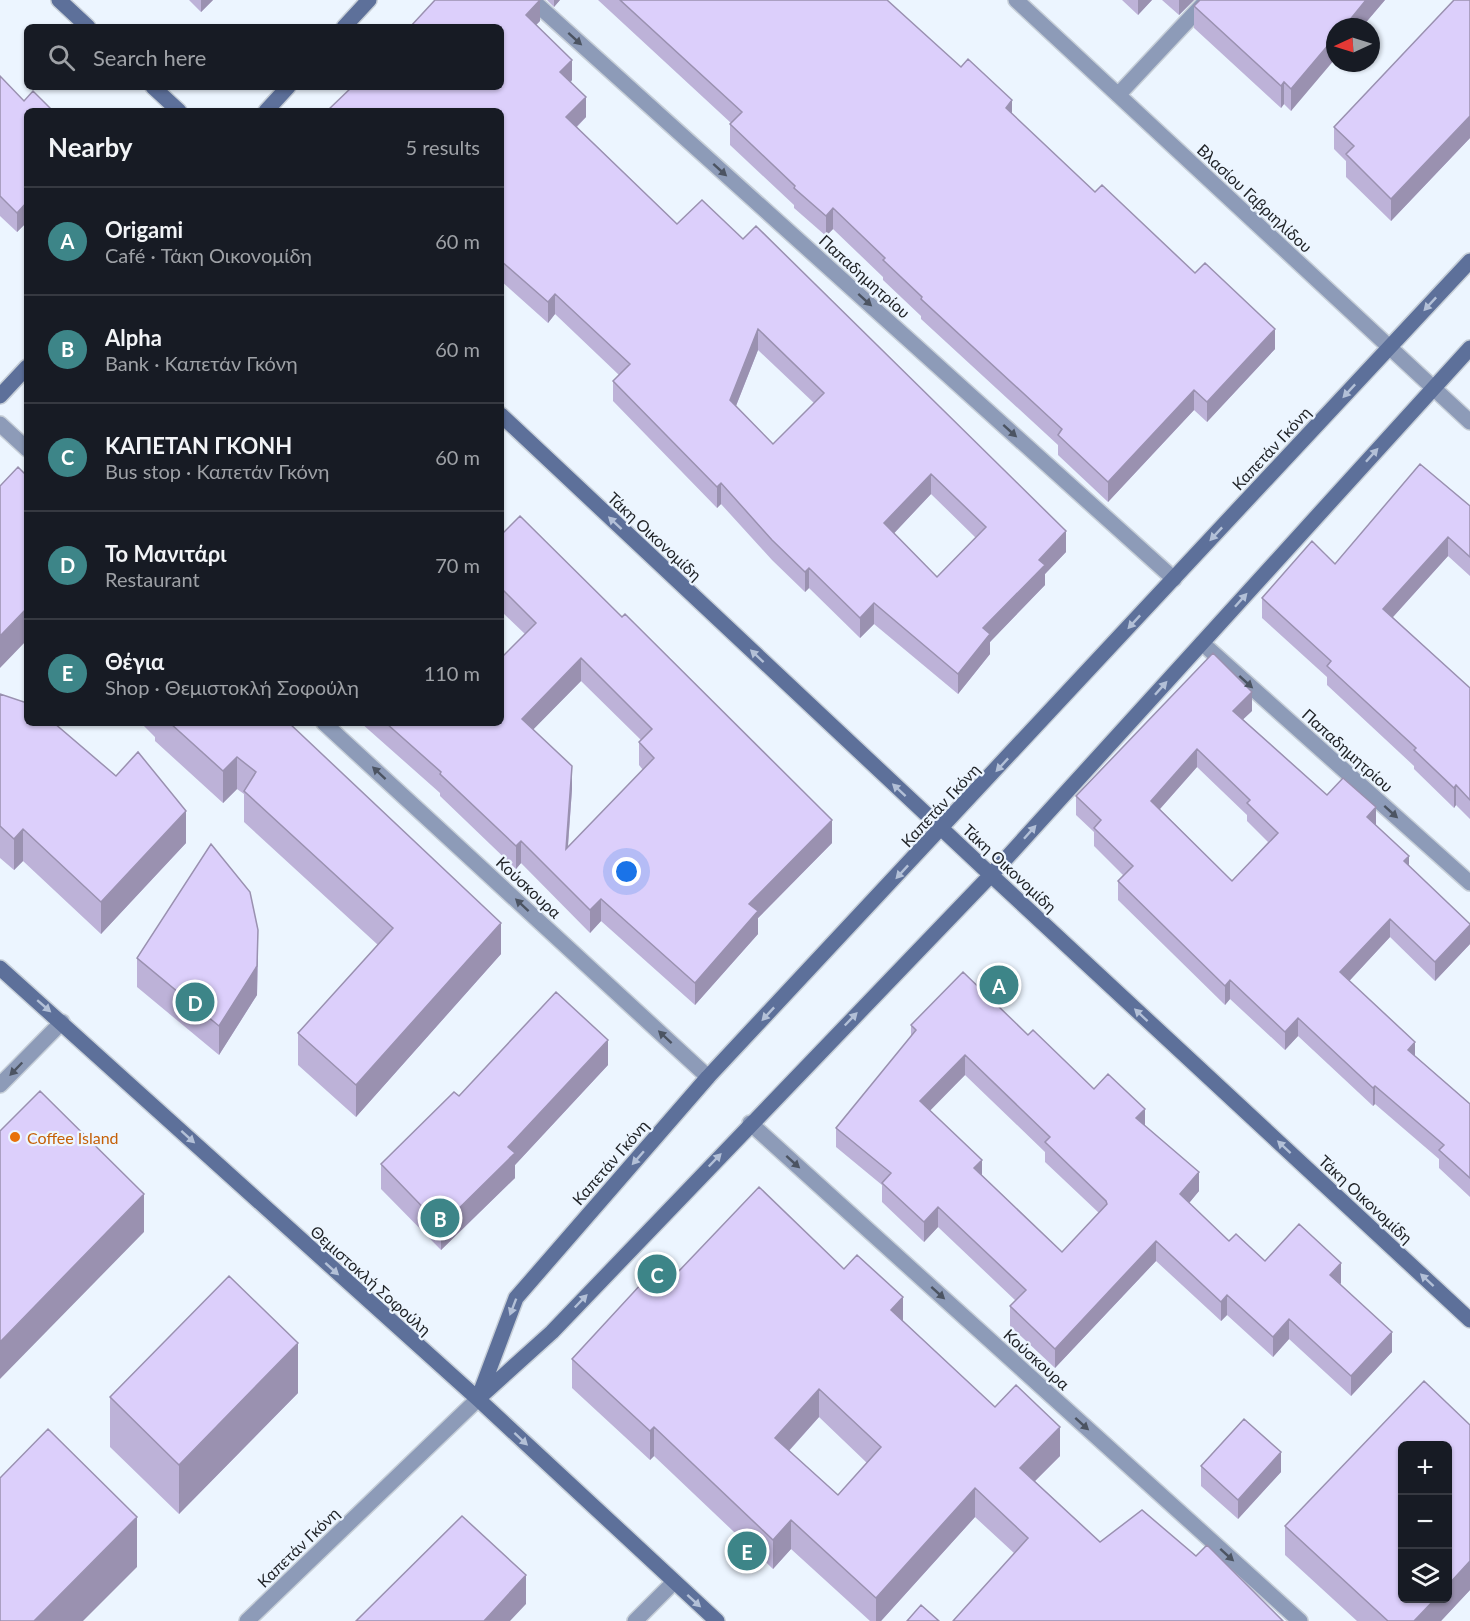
<!DOCTYPE html>
<html lang="en">
<head>
<meta charset="utf-8">
<style>
  body { margin:0; font-family:Lato,sans-serif; background:#242831; color:#f1f3f6 }
  .controls { position:absolute; right:18px; bottom:18px; display:grid; overflow:hidden; border-radius:9px; box-shadow:0 2px 4px #0004 }
  .controls button { width:54px; height:54px; display:grid; place-items:center; padding:0; border:0; border-bottom:2px solid #363941; background:#171b24; color:#f1f3f6; font:30px sans-serif }
  .compass { position:absolute; left:1326px; top:18px; width:54px; height:54px; border-radius:50%; background:#171b24; box-shadow:0 2px 4px #0004; rotate:266deg }
  .you { position:absolute; left:627px; top:872px; width:21px; height:21px; margin:-15px; border:4px solid #fff; border-radius:50%; background:#1a73e8; box-shadow:0 0 0 9px #1a73e833 }
  .badge { display:grid; place-items:center; width:39px; height:39px; border-radius:50%; background:#3d8588; color:#fff; font-size:20px; font-weight:700 }
  .pin { position:absolute; translate:-50% -50%; border:3px solid #fff; box-shadow:0 2px 6px #0006 }
  .list { margin:0; padding:0; list-style:none }
  h2 { display:flex; justify-content:space-between; align-items:center; height:78px; margin:0; padding:0 24px; font-size:26px }
  h2 small { font-size:20px; font-weight:400; color:#9ea1a6 }
  .list li { display:grid; grid-template-columns:39px 1fr auto; gap:18px; align-items:center; box-sizing:border-box; height:108px; padding:0 24px; border-top:2px solid #363941 }
  .list b { display:block; font-size:22px; white-space:nowrap }
  .list p { margin:0; font-size:20px; white-space:nowrap; color:#9ea1a6 }
  .list em { font-size:20px; font-style:normal; color:#9ea1a6 }
  .icon { flex:none; width:33px; height:33px; fill:none; stroke:currentColor; stroke-width:2; stroke-linecap:round; stroke-linejoin:round }
  .map { position:relative; flex:none; width:1470px; height:1621px; overflow:hidden }
  .search { position:absolute; background:#171b24; box-shadow:0 2px 4px #0004; left:24px; top:24px; width:480px; height:66px; display:flex; align-items:center; gap:15px; box-sizing:border-box; padding:0 21px; border-radius:9px; color:#9ea1a6; font-size:22px }
  .panel { position:absolute; background:#171b24; box-shadow:0 2px 4px #0004; left:24px; top:108px; width:480px; height:618px; border-radius:9px }
  .map>svg:first-child { display:block }
  .lines { fill:none; stroke-linecap:round; stroke-linejoin:round }
  .street-casing { stroke:#c7cfd8; stroke-width:18 }
  .secondary-casing { stroke:#c7cfd8; stroke-width:18 }
  .street { stroke:#8d9bb8; stroke-width:15 }
  .secondary { stroke:#5d709a; stroke-width:15 }
  .wall { fill:#bdb2d8; fill-rule:evenodd }
  .shaded-wall { fill:#9a91b0 }
  .building { fill:#dccffb; stroke:#9a91b0; stroke-width:1.5; fill-rule:evenodd }
  .oneway { fill:#4c5462 }
  .oneway2 { fill:#b3c0d7 }
  .food-dot { fill:#e8710a; stroke:#ecf5ff; stroke-width:2 }
  .labels { text-anchor:middle; dominant-baseline:central; stroke-width:4.5; stroke-linejoin:round; paint-order:stroke }
  .street-label { font-size:16px; fill:#212428; stroke:#ecf5ff }
  .food-label { font-size:16px; fill:#c56008; stroke:#ecf5ff; text-anchor:start }
</style>
</head>
<body>
<div class="map">
<svg width="1470" height="1621" viewBox="0 0 1470 1621">
  <rect width="100%" height="100%" fill="#ecf5ff"/>
  <g class="lines">
    <!-- street casing -->
    <g class="street-casing">
      <path id="street" d="M532,0L1174,579
        M1016,0L1470,422
        M1118,95L1207,0
        M0,424L27,449
        M1202,643L1470,883
        M324,723L708,1077
        M0,1085L62,1022
        M750,1123L1300,1621
        M247,1621L478,1399
        M635,1621L674,1582"/>
    </g>
    <!-- secondary casing -->
    <g class="secondary-casing">
      <path id="secondary" d="M59,0L88,27
        M344,27L369,0
        M153,87L179,111
        M266,111L288,87
        M0,396L27,367
        M501,415L991,875L1470,1320
        M0,968L478,1399L717,1621
        M480,1397L552,1332L991,875L1470,348
        M478,1399L516,1298L708,1077L1470,261"/>
    </g>
    <!-- street -->
    <use href="#street" class="street"/>
    <!-- secondary -->
    <use href="#secondary" class="secondary"/>
  </g>
  <!-- wall -->
  <path class="wall" d="M189,0H213L201,12Z
    M547,0H560L554,7Z
    M598,0H887L1012,114L1095,192L1275,349L1207,422L1194,410L1108,502L1058,455V445L921,319V316L883,280V277L833,229L826,236L794,208V205L730,145V124L731,123Z
    M1122,0H1152L1138,15Z
    M1162,0H1194L1179,15Z
    M1200,0H1385L1362,27H1335L1291,111L1284,104L1281,108L1194,28V6Z
    M1453,0H1470V138L1391,221L1346,177V161L1334,149V127L1454,1Z
    M540,21L536,25L572,80L571,82L586,117L577,127L677,224L1066,552L1045,574V585L990,642V654L958,694L874,624L860,638L809,588L805,592L772,560L721,504L717,508L613,401V381L619,375L555,314L548,323L501,281V27ZM758,350L814,403L773,444L736,406ZM931,494L976,538L937,577L894,533Z
    M0,76L27,111V222L17,232L0,216Z
    M1470,506V576L1448,556L1393,617L1470,688V819L1456,805L1454,808L1414,769V766L1327,685V677L1262,618V598L1335,564Z
    M501,535L832,843L758,918V934L695,1005L601,921L590,933L521,863L516,869L440,796V793L361,723H501L525,634L501,611ZM581,681L641,740L639,742V765L643,770L568,847L572,789L533,729Z
    M0,694L186,843L101,934L23,861L14,870L0,858Z
    M1252,711L1243,719L1327,795L1376,825L1409,866L1470,924V944L1435,981L1390,937L1349,981L1415,1056L1470,1104V1197L1439,1168V1159L1375,1104L1373,1106L1298,1036L1285,1050L1230,999L1225,1005L1118,900V881L1123,875L1094,846V832L1076,815V796ZM1197,767L1247,815V821L1268,842L1232,881L1160,809Z
    M141,723H289L501,954L356,1117L298,1065V1033L378,945L244,822V794L237,789L223,803L155,741V737Z
    M137,958L258,959L257,995L219,1055L137,987Z
    M911,1025L1028,1035L1094,1089L1145,1126L1199,1191L1189,1203L1229,1241L1265,1261L1341,1283L1340,1284L1392,1352L1351,1396L1289,1339L1273,1357L1227,1315L1221,1321L1156,1261L1055,1368L1010,1326V1306L1016,1301L938,1227L924,1242L882,1202V1185L836,1147V1128L911,1037ZM965,1075L1045,1152V1162L1099,1213L1062,1252L982,1175L929,1110Z
    M608,1065L515,1165V1178L441,1250L381,1189V1164L459,1096Z
    M844,1269L903,1321L995,1407L1060,1456L1035,1481L1100,1542L1196,1556L1283,1621L1014,1553L975,1517L881,1621H870L791,1549L773,1569L654,1456L650,1460L572,1388V1359L657,1294ZM819,1417L867,1463L838,1495L789,1451Z
    M298,1393L179,1514L110,1447V1397Z
    M1470,1425V1590L1441,1621H1357L1285,1555V1526Z
    M1201,1466L1281,1472L1238,1519L1201,1486Z"/>
  <!-- shaded-wall -->
  <path class="shaded-wall" d="M201,0H213L201,12Z
    M540,0V21L526,35V15Z
    M554,0H560L554,7Z
    M1138,0H1152L1138,15Z
    M1179,0H1194L1179,15Z
    M1366,0H1385L1362,27H1344Z
    M1335,37V59L1291,111V89Z
    M572,60V80L560,92V72Z
    M1284,82V104L1281,108V86Z
    M586,97V117L566,137V117Z
    M1012,100V121L1006,108Z
    M1470,116V138L1391,221V199Z
    M27,202V222L17,232V213Z
    M833,208V229L826,236V216Z
    M555,294V314L548,323V302Z
    M758,329V350L730,421V400Z
    M1275,329V349L1207,422V402Z
    M1194,390V410L1108,502V482Z
    M931,474V494L884,544V523Z
    M721,483V504L717,508V487Z
    M1066,531V552L1045,574V585L990,642V654L958,694V674L983,628L1039,560Z
    M1448,537V556L1383,628V609Z
    M809,568V588L805,592V572Z
    M874,603V624L860,638V618Z
    M27,608V640L0,668V636Z
    M581,658V681L522,741V719Z
    M1252,692V711L1233,729V711Z
    M1197,749V767L1151,819V801Z
    M237,757V789L223,803V771Z
    M572,766V789L566,871V849Z
    M1456,785V805L1454,808V788Z
    M1376,807V826L1367,817Z
    M186,811V843L101,934V902Z
    M832,820V843L758,918V934L695,1005V983L749,904Z
    M23,829V861L14,870V839Z
    M521,841V863L516,869V846Z
    M1409,856V874L1404,861Z
    M601,899V921L590,933V910Z
    M1390,919V937L1340,991V972Z
    M501,923V954L356,1117V1085Z
    M1470,925V944L1435,981V962Z
    M258,930L257,995L219,1055V1026Z
    M1230,980V999L1225,1005V986Z
    M1298,1018V1036L1285,1050V1032Z
    M608,1040V1065L515,1165V1178L441,1250V1226L508,1147Z
    M1415,1042V1061L1408,1050Z
    M965,1055V1075L920,1121V1101Z
    M1375,1086V1104L1373,1106V1088Z
    M1145,1109V1128L1136,1118Z
    M982,1160V1180L974,1168Z
    M1199,1172V1191L1180,1214V1194Z
    M144,1194V1232L0,1379V1342Z
    M938,1207V1227L924,1242V1222Z
    M1156,1241V1261L1055,1368V1349Z
    M1341,1263V1283L1330,1295V1275Z
    M1227,1295V1315L1221,1321V1302Z
    M903,1297V1325L891,1310Z
    M1289,1319V1339L1273,1357V1337Z
    M1392,1332V1352L1351,1396V1376Z
    M298,1343V1393L179,1514V1465Z
    M819,1389V1417L775,1466V1438Z
    M654,1427V1456L650,1460V1431Z
    M1060,1427V1456L1020,1496V1468Z
    M1281,1452V1472L1238,1519V1500Z
    M975,1488V1517L881,1621H876V1598Z
    M137,1517V1567L83,1621H34Z
    M791,1520V1549L773,1569V1540Z
    M1470,1561V1590L1441,1621H1414L1435,1599H1448V1585Z
    M526,1575V1604L510,1621H484Z"/>
  <!-- building -->
  <path class="building" d="M435,0H540L526,15L572,60L560,72L586,97L566,117L677,224L702,200L743,239L756,226L1066,531L1039,560L1045,565L983,628L990,634L958,674L874,603L860,618L809,568L805,572L772,540L721,483L717,487L613,381L630,364L555,294L548,302L501,261V111H327L352,87H501V27H410ZM758,329L824,393L773,444L730,400ZM931,474L986,527L937,577L884,523Z
    M620,0H887L961,67L968,59L1012,100L1006,108L1095,192L1102,185L1195,273L1205,263L1275,329L1207,402L1194,390L1108,482L1058,435L1062,429L921,299L922,297L883,260L885,258L833,208L826,216L794,188L795,186L730,124L742,112Z
    M1200,0H1366L1344,27H1335V37L1291,89L1284,82L1281,86L1194,6Z
    M1454,0H1470V116L1391,199L1346,154L1354,146L1334,127Z
    M0,76L24,101L33,91L53,111H27V202L17,213L0,196Z
    M1420,464L1470,506V557L1448,537L1383,609L1470,688V800L1456,785L1454,788L1414,750L1416,748L1327,666L1331,661L1262,598L1312,541L1335,564Z
    M18,467L27,476V608L0,636V486Z
    M520,516L622,617L625,614L832,820L749,904L758,911L695,983L601,899L590,910L521,841L516,846L440,774L441,772L386,723H501V658L536,623L501,588V535ZM581,658L652,729L639,742L654,758L566,849L572,766L522,719Z
    M1213,653L1252,692L1233,711L1327,795L1343,778L1376,807L1367,817L1409,856L1404,861L1470,924V925L1435,962L1390,919L1340,972L1415,1042L1408,1050L1470,1104V1178L1439,1150L1444,1145L1375,1086L1373,1088L1298,1018L1285,1032L1230,980L1225,986L1118,881L1133,866L1094,828L1101,820L1076,796ZM1197,749L1250,800L1247,803L1278,833L1232,881L1151,801Z
    M0,694L27,703V723H54L116,776L138,752L186,811L101,902L23,829L14,839L0,826Z
    M170,723H289L501,923L356,1085L298,1033L393,928L244,791L256,772L237,757L223,771Z
    M211,844L250,892L258,930L257,966L219,1026L137,958Z
    M963,972L1028,1035L1033,1030L1094,1089L1108,1074L1145,1109L1136,1118L1199,1172L1180,1194L1229,1241L1236,1234L1265,1261L1299,1224L1341,1263L1330,1275L1392,1332L1351,1376L1289,1319L1273,1337L1227,1295L1221,1302L1156,1241L1055,1349L1010,1306L1026,1290L938,1207L924,1222L882,1183L891,1173L836,1128L916,1030L911,1025ZM965,1055L1050,1137L1045,1142L1106,1201L1107,1204L1062,1252L974,1168L982,1160L920,1101Z
    M556,992L608,1040L508,1147L515,1153L441,1226L381,1164L454,1092L459,1096Z
    M40,1091L144,1194L0,1342V1131Z
    M759,1187L844,1269L857,1255L903,1297L891,1310L995,1407L1016,1385L1060,1427L1020,1468L1100,1542L1142,1510L1196,1556L1207,1545L1283,1621H953L1028,1538L975,1488L876,1598L791,1520L773,1540L654,1427L650,1431L572,1359L643,1282L657,1294ZM819,1389L881,1447L838,1495L775,1438Z
    M229,1276L298,1343L179,1465L110,1397Z
    M1424,1381L1470,1425V1561L1448,1585V1446H1402V1599H1435L1414,1621H1388L1285,1526Z
    M1244,1419L1281,1452L1238,1500L1201,1466Z
    M48,1429L137,1517L34,1621H0V1478Z
    M462,1516L526,1575L484,1621H356Z
    M921,1605L939,1621H907Z"/>
  <!-- one-way arrows -->
  <defs><path id="oneway-solid" d="M-6-.8H1V-3.2L6.5 0L1 3.2V.8H-6Z" transform="scale(1.5)"/></defs>
  <g class="oneway">
    <use href="#oneway-solid" transform="translate(575 39) rotate(42)"/>
    <use href="#oneway-solid" transform="translate(720 170) rotate(42)"/>
    <use href="#oneway-solid" transform="translate(865 300) rotate(42)"/>
    <use href="#oneway-solid" transform="translate(1010 431) rotate(42)"/>
    <use href="#oneway-solid" transform="translate(1246 682) rotate(42)"/>
    <use href="#oneway-solid" transform="translate(379 773) rotate(-137)"/>
    <use href="#oneway-solid" transform="translate(1391 812) rotate(42)"/>
    <use href="#oneway-solid" transform="translate(522 905) rotate(-137)"/>
    <use href="#oneway-solid" transform="translate(665 1037) rotate(-137)"/>
    <use href="#oneway-solid" transform="translate(16 1069) rotate(134)"/>
    <use href="#oneway-solid" transform="translate(793 1162) rotate(42)"/>
    <use href="#oneway-solid" transform="translate(938 1293) rotate(42)"/>
    <use href="#oneway-solid" transform="translate(1082 1424) rotate(42)"/>
    <use href="#oneway-solid" transform="translate(1227 1555) rotate(42)"/>
  </g>
  <g class="oneway2">
    <use href="#oneway-solid" transform="translate(1430 304) rotate(133)"/>
    <use href="#oneway-solid" transform="translate(1349 391) rotate(133)"/>
    <use href="#oneway-solid" transform="translate(1372 455) rotate(-48)"/>
    <use href="#oneway-solid" transform="translate(615 523) rotate(-137)"/>
    <use href="#oneway-solid" transform="translate(1216 534) rotate(133)"/>
    <use href="#oneway-solid" transform="translate(1241 600) rotate(-48)"/>
    <use href="#oneway-solid" transform="translate(1134 622) rotate(133)"/>
    <use href="#oneway-solid" transform="translate(757 656) rotate(-137)"/>
    <use href="#oneway-solid" transform="translate(1161 688) rotate(-48)"/>
    <use href="#oneway-solid" transform="translate(1002 765) rotate(133)"/>
    <use href="#oneway-solid" transform="translate(899 790) rotate(-137)"/>
    <use href="#oneway-solid" transform="translate(1030 832) rotate(-48)"/>
    <use href="#oneway-solid" transform="translate(902 872) rotate(133)"/>
    <use href="#oneway-solid" transform="translate(44 1006) rotate(41)"/>
    <use href="#oneway-solid" transform="translate(768 1014) rotate(133)"/>
    <use href="#oneway-solid" transform="translate(1141 1015) rotate(-137)"/>
    <use href="#oneway-solid" transform="translate(851 1019) rotate(-46)"/>
    <use href="#oneway-solid" transform="translate(188 1137) rotate(42)"/>
    <use href="#oneway-solid" transform="translate(1284 1147) rotate(-137)"/>
    <use href="#oneway-solid" transform="translate(638 1158) rotate(131)"/>
    <use href="#oneway-solid" transform="translate(715 1160) rotate(-46)"/>
    <use href="#oneway-solid" transform="translate(332 1269) rotate(42)"/>
    <use href="#oneway-solid" transform="translate(1427 1280) rotate(-137)"/>
    <use href="#oneway-solid" transform="translate(581 1301) rotate(-46)"/>
    <use href="#oneway-solid" transform="translate(513 1307) rotate(111)"/>
    <use href="#oneway-solid" transform="translate(521 1439) rotate(43)"/>
    <use href="#oneway-solid" transform="translate(694 1601) rotate(42)"/>
  </g>
  <!-- markers -->
  <circle class="food-dot" cx="15" cy="1137" r="6"/>
  <g class="labels">
    <!-- street labels -->
    <g class="street-label">
      <text transform="translate(1255 198) rotate(43)">Βλασίου Γαβριηλίδου</text>
      <text transform="translate(865 276) rotate(42)">Παπαδημητρίου</text>
      <text transform="translate(1271 448) rotate(-47)">Καπετάν Γκόνη</text>
      <text transform="translate(655 536) rotate(43)">Τάκη Οικονομίδη</text>
      <text transform="translate(1348 750) rotate(42)">Παπαδημητρίου</text>
      <text transform="translate(940 805) rotate(-47)">Καπετάν Γκόνη</text>
      <text transform="translate(1010 868) rotate(43)">Τάκη Οικονομίδη</text>
      <text transform="translate(529 887) rotate(43)">Κούσκουρα</text>
      <text transform="translate(610 1162) rotate(-49)">Καπετάν Γκόνη</text>
      <text transform="translate(1366 1199) rotate(43)">Τάκη Οικονομίδη</text>
      <text transform="translate(371 1280) rotate(42)">Θεμιστοκλή Σοφούλη</text>
      <text transform="translate(1037 1359) rotate(42)">Κούσκουρα</text>
      <text transform="translate(298 1547) rotate(-44)">Καπετάν Γκόνη</text>
    </g>
    <!-- food labels -->
    <g class="food-label">
      <text x="27" y="1137">Coffee Island</text>
    </g>
  </g>
</svg>
<div class="controls">
<button>+</button>
<button>−</button>
<button><svg class="icon" aria-label="layers" viewBox="0 0 24 24"><path d="M12 4l9 5-9 5-9-5zM3 14l9 5 9-5"/></svg></button>
</div>
<svg class="compass" viewBox="-18 -18 36 36"><path d="M0-13l5 13h-10z" fill="#e53935"/><path d="M0 13l5-13h-10z" fill="#9ea1a6"/></svg>
<div class="you"></div>
<div class="pin badge" style="left:999px;top:985px">A</div>
<div class="pin badge" style="left:440px;top:1218px">B</div>
<div class="pin badge" style="left:657px;top:1274px">C</div>
<div class="pin badge" style="left:195px;top:1002px">D</div>
<div class="pin badge" style="left:747px;top:1551px">E</div>
<div class="search"><svg class="icon" aria-label="search" viewBox="0 0 24 24"><circle cx="10" cy="10" r="6"/><path d="M15 15l6 6"/></svg>Search here</div>
<section class="panel">
<h2>Nearby<small>5 results</small></h2>
<ul class="list">
<li><span class="badge">A</span><div><b>Origami</b><p>Café · Τάκη Οικονομίδη</p></div><em>60 m</em></li>
<li><span class="badge">B</span><div><b>Alpha</b><p>Bank · Καπετάν Γκόνη</p></div><em>60 m</em></li>
<li><span class="badge">C</span><div><b>ΚΑΠΕΤΑΝ ΓΚΟΝΗ</b><p>Bus stop · Καπετάν Γκόνη</p></div><em>60 m</em></li>
<li><span class="badge">D</span><div><b>Το Μανιτάρι</b><p>Restaurant</p></div><em>70 m</em></li>
<li><span class="badge">E</span><div><b>Θέγια</b><p>Shop · Θεμιστοκλή Σοφούλη</p></div><em>110 m</em></li>
</ul>
</section>
</div>
</body>
</html>
